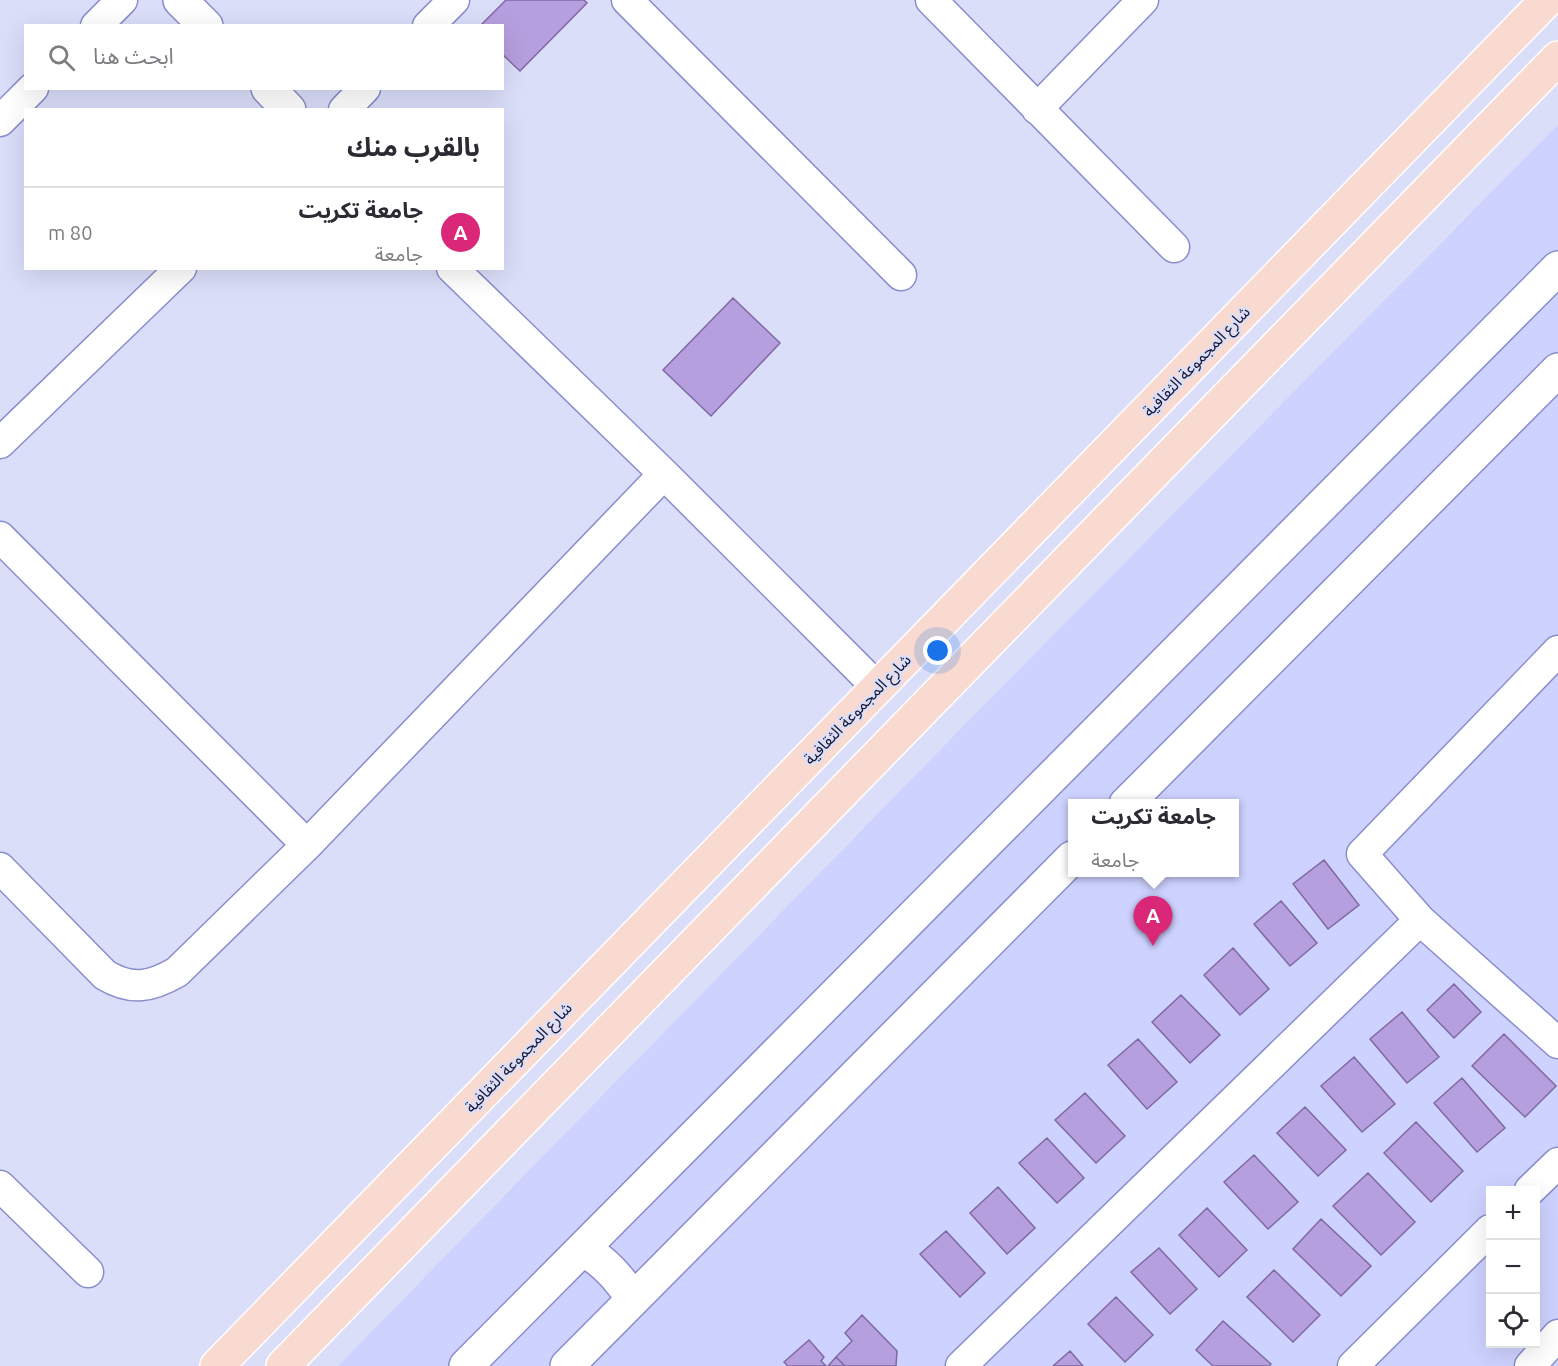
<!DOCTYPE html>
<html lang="ar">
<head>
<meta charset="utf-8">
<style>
  body { margin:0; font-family:Ubuntu,"Noto Sans Arabic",sans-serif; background:#f2f2f3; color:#2b2b33; direction:rtl }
  .controls { position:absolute; right:18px; bottom:18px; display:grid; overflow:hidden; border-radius:0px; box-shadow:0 6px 24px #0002 }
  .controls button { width:54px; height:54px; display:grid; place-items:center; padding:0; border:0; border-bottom:2px solid #e1e1e2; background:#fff; color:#2b2b33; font:30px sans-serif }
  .you { position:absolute; left:938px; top:651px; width:21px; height:21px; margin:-15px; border:4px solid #fff; border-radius:50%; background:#1a73e8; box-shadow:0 0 0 9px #1a73e833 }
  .badge { display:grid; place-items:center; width:39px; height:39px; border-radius:50%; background:#db2777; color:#fff; font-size:20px; font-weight:700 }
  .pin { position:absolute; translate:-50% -50px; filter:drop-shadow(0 2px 3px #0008) }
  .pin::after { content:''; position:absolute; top:32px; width:21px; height:18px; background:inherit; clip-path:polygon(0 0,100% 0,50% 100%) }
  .popup { position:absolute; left:1068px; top:799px; width:171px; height:78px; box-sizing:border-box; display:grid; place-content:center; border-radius:0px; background:#fff; filter:drop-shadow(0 2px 4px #0005); font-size:20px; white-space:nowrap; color:#7c7c81 }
  .popup b { font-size:22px; color:#2b2b33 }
  .popup::after { content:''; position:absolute; left:50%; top:100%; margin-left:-12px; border:12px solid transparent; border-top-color:#fff }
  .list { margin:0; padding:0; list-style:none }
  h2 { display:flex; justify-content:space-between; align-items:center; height:78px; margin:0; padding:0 24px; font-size:26px }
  h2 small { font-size:20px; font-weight:400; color:#7c7c81 }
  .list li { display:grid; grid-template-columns:39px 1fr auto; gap:18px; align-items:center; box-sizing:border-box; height:84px; padding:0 24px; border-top:2px solid #e1e1e2 }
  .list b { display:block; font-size:22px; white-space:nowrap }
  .list p { margin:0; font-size:20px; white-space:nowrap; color:#7c7c81 }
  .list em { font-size:20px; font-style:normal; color:#7c7c81 }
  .icon { flex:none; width:33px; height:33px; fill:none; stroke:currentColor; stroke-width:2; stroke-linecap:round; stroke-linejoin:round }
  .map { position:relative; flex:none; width:1558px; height:1366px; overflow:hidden; direction:ltr }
  .search { position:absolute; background:#fff; box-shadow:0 6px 24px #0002; left:24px; top:24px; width:480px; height:66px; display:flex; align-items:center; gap:15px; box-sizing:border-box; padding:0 21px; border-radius:0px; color:#7c7c81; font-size:22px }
  .panel { position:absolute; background:#fff; box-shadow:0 6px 24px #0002; left:24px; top:108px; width:480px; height:162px; border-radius:0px; direction:rtl }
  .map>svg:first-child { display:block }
  .built { fill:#ced2ff; fill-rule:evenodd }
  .building { fill:#b69fde; stroke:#7f68a4; stroke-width:1.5 }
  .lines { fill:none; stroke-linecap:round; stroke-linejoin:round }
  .minor-casing { stroke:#898dcc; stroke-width:33 }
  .tertiary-casing { stroke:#898dcc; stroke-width:36 }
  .primary-casing { stroke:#fff; stroke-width:36 }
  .minor { stroke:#fff; stroke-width:30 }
  .tertiary { stroke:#fff; stroke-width:33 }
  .primary { stroke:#f8dad0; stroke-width:33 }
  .labels { text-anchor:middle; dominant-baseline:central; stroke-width:4.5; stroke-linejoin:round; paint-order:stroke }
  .street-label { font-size:16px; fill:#171730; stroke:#dbdef9 }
</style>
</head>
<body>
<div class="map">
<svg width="1558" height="1366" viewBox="0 0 1558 1366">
  <rect width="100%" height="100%" fill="#dbdef9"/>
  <!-- built -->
  <path class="built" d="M1558,125V1366H338L988,701ZM1072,804H1234V872H1072ZM1490,1190H1536V1344H1490Z"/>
  <!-- building -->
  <path class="building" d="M506,0H584L587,3L520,71L502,54V26H480Z
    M733,298L780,343L711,416L663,370Z
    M1324,860L1359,905L1328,929L1293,884Z
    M1281,901L1317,943L1290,966L1254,924Z
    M1233,948L1269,989L1240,1015L1204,975Z
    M1454,984L1481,1012L1454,1038L1427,1010Z
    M1181,995L1220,1035L1190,1063L1152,1022Z
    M1402,1012L1439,1057L1407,1083L1370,1039Z
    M1504,1034L1556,1086L1525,1117L1472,1066Z
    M1138,1039L1177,1082L1147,1109L1108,1065Z
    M1354,1057L1395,1104L1362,1132L1321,1086Z
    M1462,1078L1505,1128L1477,1152L1434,1103Z
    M1085,1093L1125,1136L1096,1163L1055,1120Z
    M1305,1107L1346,1150L1318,1176L1277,1133Z
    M1416,1122L1463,1171L1431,1202L1384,1153Z
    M1047,1138L1084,1178L1057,1203L1019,1163Z
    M1254,1155L1298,1202L1268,1229L1224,1182Z
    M1368,1173L1415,1222L1381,1255L1333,1206Z
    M998,1187L1035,1228L1007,1254L970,1213Z
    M1207,1208L1247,1250L1219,1277L1179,1235Z
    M1321,1219L1371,1266L1341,1296L1293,1249Z
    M946,1231L985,1273L960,1297L920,1254Z
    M1159,1248L1197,1289L1170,1314L1131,1272Z
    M1274,1270L1320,1315L1293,1342L1247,1297Z
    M1116,1297L1153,1335L1125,1362L1088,1324Z
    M862,1315L897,1351L896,1366H845L836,1357L852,1341L845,1333Z
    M1223,1321L1271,1364L1269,1366H1213L1196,1350Z
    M809,1340L824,1357L821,1361L826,1366H788L784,1362Z
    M1070,1351L1083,1366H1053Z
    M836,1357L845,1366H828Z"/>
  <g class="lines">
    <!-- minor casing -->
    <g class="minor-casing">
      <path id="minor" d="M627,0L901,275
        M931,0L1174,247
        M96,26L122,0
        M428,26L454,0
        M1037,109L1143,0
        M344,110L365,88
        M0,121L33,88
        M452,268L664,474L877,687
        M0,443L181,268
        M0,537L307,845
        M1558,651L1362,854L1420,920L1558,1043
        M0,868L105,975C132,991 151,987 177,972L307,845L664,474
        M0,1186L88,1272
        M1530,1190L1558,1163
        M961,1366L1420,920
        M1353,1366L1490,1230
        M1530,1366L1558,1335"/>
    </g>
    <!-- tertiary casing -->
    <g class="tertiary-casing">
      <path id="tertiary" d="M180,0L206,26
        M268,88L289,110
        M1126,804L1558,370
        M583,1249C605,1262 619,1278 633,1299
        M466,1366L1558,268
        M567,1366L1072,858"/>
    </g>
    <!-- primary casing -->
    <g class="primary-casing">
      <path id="primary" d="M217,1366L1547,0
        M283,1366L1558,58"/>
    </g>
    <!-- minor -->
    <use href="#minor" class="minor"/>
    <!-- tertiary -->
    <use href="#tertiary" class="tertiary"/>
    <!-- primary -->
    <use href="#primary" class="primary"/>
  </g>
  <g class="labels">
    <!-- street labels -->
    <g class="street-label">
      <text transform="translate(1196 361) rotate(-46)">شارع المجموعة الثقافية</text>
      <text transform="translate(857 709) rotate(-46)">شارع المجموعة الثقافية</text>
      <text transform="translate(518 1057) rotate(-46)">شارع المجموعة الثقافية</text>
    </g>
  </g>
</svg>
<div class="controls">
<button>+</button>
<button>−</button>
<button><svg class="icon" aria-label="locate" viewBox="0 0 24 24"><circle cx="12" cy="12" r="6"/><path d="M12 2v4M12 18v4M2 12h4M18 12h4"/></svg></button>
</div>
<div class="you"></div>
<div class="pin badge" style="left:1153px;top:946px">A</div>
<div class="popup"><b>جامعة تكريت</b>جامعة</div>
<div class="search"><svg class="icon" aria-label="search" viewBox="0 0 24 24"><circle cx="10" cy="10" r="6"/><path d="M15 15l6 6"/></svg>ابحث هنا</div>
<section class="panel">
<h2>بالقرب منك<small></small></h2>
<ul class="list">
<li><span class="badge">A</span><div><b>جامعة تكريت</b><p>جامعة</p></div><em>80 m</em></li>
</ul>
</section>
</div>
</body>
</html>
